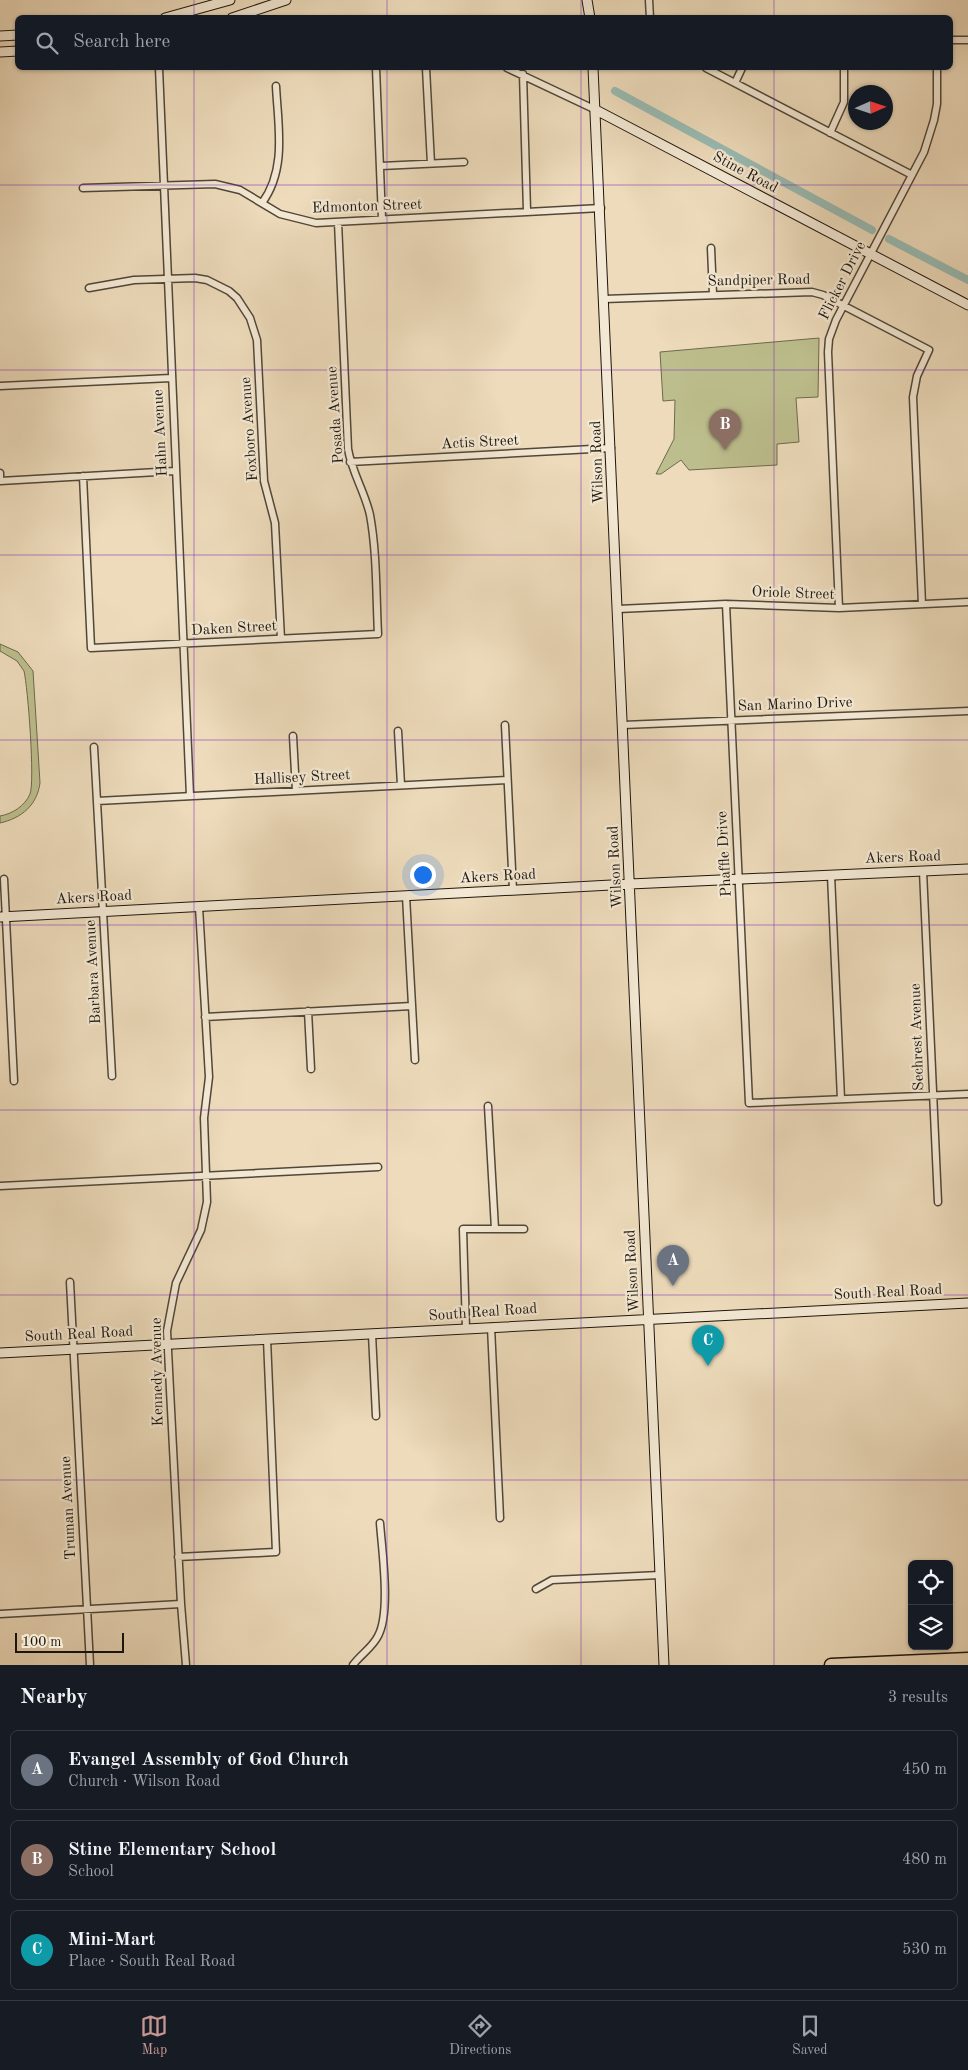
<!DOCTYPE html>
<html lang="en">
<head>
<meta charset="utf-8">
<style>
  body { margin:0; font-family:"Old Standard TT",serif; background:#242831; color:#f1f3f6 }
  .controls { position:absolute; right:15px; bottom:15px; display:grid; overflow:hidden; border-radius:8px; box-shadow:0 1px 4px #0004 }
  .controls button { width:45px; height:45px; display:grid; place-items:center; padding:0; border:0; border-bottom:1px solid #363941; background:#171b24; color:#f1f3f6; font:25px sans-serif }
  .compass { position:absolute; left:848px; top:85px; width:45px; height:45px; border-radius:50%; background:#171b24; box-shadow:0 1px 4px #0004; rotate:87deg }
  .scale { position:absolute; left:15px; bottom:12px; width:109px; box-sizing:border-box; padding-left:5px; border:2px solid #1d160d; border-top:0; font-size:14px; line-height:18px; white-space:nowrap; color:#1d160d; -webkit-text-stroke:4px #f3e8d3; paint-order:stroke }
  .you { position:absolute; left:422px; top:874px; width:18px; height:18px; margin:-12px; border:4px solid #fff; border-radius:50%; background:#1a73e8; box-shadow:0 0 0 8px #1a73e833 }
  .badge { display:grid; place-items:center; width:32px; height:32px; border-radius:50%; background:#c59692; color:#fff; font-size:16px; font-weight:700 }
  .pin { position:absolute; translate:-50% -41px; filter:drop-shadow(0 1px 2px #0008) }
  .pin::after { content:''; position:absolute; top:26px; width:18px; height:15px; background:inherit; clip-path:polygon(0 0,100% 0,50% 100%) }
  .list { margin:0; padding:0; list-style:none }
  h2 { display:flex; justify-content:space-between; align-items:center; height:65px; margin:0; padding:0 20px; font-size:21px }
  h2 small { font-size:16px; font-weight:400; color:#9ea1a6 }
  .list li { display:grid; grid-template-columns:32px 1fr auto; gap:15px; align-items:center; box-sizing:border-box; height:80px; margin:0 10px 10px; padding:0 10px; border:1px solid #363941; border-radius:8px }
  .list b { display:block; font-size:19px; white-space:nowrap }
  .list p { margin:0; font-size:16px; white-space:nowrap; color:#9ea1a6 }
  .list em { font-size:16px; font-style:normal; color:#9ea1a6 }
  .icon { flex:none; width:28px; height:28px; fill:none; stroke:currentColor; stroke-width:2; stroke-linecap:round; stroke-linejoin:round }
  .map { position:relative; flex:none; width:968px; height:1665px; overflow:hidden }
  .search { position:absolute; background:#171b24; box-shadow:0 1px 4px #0004; left:15px; right:15px; top:15px; height:55px; display:flex; align-items:center; gap:12px; box-sizing:border-box; padding:0 18px; border-radius:8px; color:#9ea1a6; font-size:19px }
  .sheet { height:335px; background:#171b24 }
  nav { display:flex; justify-content:space-around; align-items:center; box-sizing:border-box; height:70px; border-top:1px solid #363941; background:#171b24; font-size:14px; color:#9ea1a6 }
  nav a { display:grid; justify-items:center; gap:2px }
  nav .on { color:#c59692 }
  .map>svg:first-child { display:block }
  .green { fill:#bdbe8d; stroke:#6d6a4d }
  .lines { fill:none; stroke-linecap:round; stroke-linejoin:round }
  .canal { stroke:#99bbb3; stroke-width:8 }
  .street-casing { stroke:#514738; stroke-width:9 }
  .secondary-casing { stroke:#1d160d; stroke-width:11 }
  .highway-casing { stroke:#1d160d; stroke-width:15 }
  .street { stroke:#f3e8d3; stroke-width:6 }
  .secondary { stroke:#f3e8d3; stroke-width:9 }
  .highway { stroke:#eddbbb; stroke-width:12 }
  .grid { fill:none; stroke:#7b2cbf; stroke-width:1; stroke-opacity:0.55 }
  .labels { text-anchor:middle; dominant-baseline:central; stroke-width:4.5; stroke-linejoin:round; paint-order:stroke }
  .street-label { font-size:15px; fill:#1d160d; stroke:#f3e8d3 }
</style>
</head>
<body>
<div class="map">
<svg width="968" height="1665" viewBox="0 0 968 1665">
  <rect width="100%" height="100%" fill="#eddbbb"/>
  <filter id="stains"><feTurbulence type="fractalNoise" baseFrequency=".004" numOctaves="4"/><feColorMatrix values="0 0 0 0 .2 0 0 0 0 .09 0 0 0 0 .02 0 0 0 .5 -.17"/></filter>
  <radialGradient id="worn" r=".72"><stop offset=".6" stop-color="#630" stop-opacity="0"/><stop offset="1" stop-color="#630" stop-opacity=".3"/></radialGradient>
  <!-- green -->
  <path class="green" d="M819,338L818,397L796,398L799,442L777,444V465L689,470L681,460L661,474H656L674,439L675,400L663,401L660,352Z
    M0,644L18,652L33,671L40,783C37,805 22,818 0,823V816C12,814 25,806 30,794C35,782 28,688 24,671L17,661L0,651Z"/>
  <g class="lines">
    <!-- canal -->
    <path class="canal" d="M615,91L872,230
      M889,239L968,280"/>
    <!-- street casing -->
    <g class="street-casing">
      <path id="street" d="M649,0L650,18
        M950,40H968
        M159,68L190,796
        M376,68L382,219
        M426,68L431,164
        M507,68L596,110
        M706,68L912,175
        M523,74L527,211
        M735,83L742,68
        M830,133L844,102V68
        M381,166L464,162
        M83,188L215,184L240,190L280,214L316,223L601,208
        M262,203C287,169 278,126 276,86
        M711,248L713,294
        M89,288L134,280L195,278L207,280L229,291L237,298L250,318L257,340L264,481L275,523L281,639
        M604,299L812,292L823,295L929,350L917,376L913,397L922,604
        M0,386L171,378
        M350,462L611,448
        M0,473V481
        M83,476L91,648L378,634C376,595 377,553 370,515C365,492 352,473 348,449L338,222
        M0,481L175,471
        M726,604L749,1103L968,1094
        M839,608L828,352L829,339L836,320L924,152L934,120L937,104V68
        M618,609L726,604L839,608L968,602
        M505,725L513,890
        M623,725L968,711
        M398,731L401,785
        M293,736L296,791
        M94,747L112,1076
        M97,801L507,780
        M923,871L938,1202
        M831,875L841,1099
        M4,879L14,1081
        M406,896L415,1060
        M308,1011L311,1069
        M205,1017L412,1006
        M488,1106L495,1229
        M0,1186L378,1167
        M70,1282L90,1665
        M491,1327L500,1518
        M466,1329L463,1229H524
        M372,1334L376,1416
        M178,1557L276,1552L267,1339
        M536,1589L552,1580L660,1575
        M0,1614L181,1604
        M186,1665L181,1604L167,1331L176,1283L201,1230L207,1202L204,1118L209,1077L199,907
        M353,1665C361,1654 372,1648 378,1636C391,1612 382,1551 380,1523"/>
    </g>
    <!-- secondary casing -->
    <g class="secondary-casing">
      <path id="secondary" d="M587,0L590,18
        M165,18L230,0
        M232,18L286,0
        M0,36L18,35
        M0,52L18,51
        M593,68L664,1665
        M596,110L968,305
        M0,917L630,884L968,869
        M0,1353L968,1303"/>
    </g>
    <!-- highway casing -->
    <g class="highway-casing">
      <path id="highway" d="M831,1665L968,1659"/>
    </g>
    <!-- street -->
    <use href="#street" class="street"/>
    <!-- secondary -->
    <use href="#secondary" class="secondary"/>
    <!-- highway -->
    <use href="#highway" class="highway"/>
  </g>
  <!-- grid -->
  <path class="grid" d="M194,0V18M387,0V18M581,0V18M774,0V18M194,68V1665M387,68V1665M581,68V1665M774,68V1665M0,185H968M0,370H968M0,555H968M0,740H968M0,925H968M0,1110H968M0,1295H968M0,1480H968"/>
  <g class="labels">
    <!-- street labels -->
    <g class="street-label">
      <text transform="translate(745 173) rotate(28)">Stine Road</text>
      <text transform="translate(367 207) rotate(-2)">Edmonton Street</text>
      <text transform="translate(759 281) rotate(-1)">Sandpiper Road</text>
      <text transform="translate(843 281) rotate(-63)">Flicker Drive</text>
      <text transform="translate(336 415) rotate(-94)">Posada Avenue</text>
      <text transform="translate(250 429) rotate(-94)">Foxboro Avenue</text>
      <text transform="translate(161 433) rotate(-93)">Hahn Avenue</text>
      <text transform="translate(480 443) rotate(-3)">Actis Street</text>
      <text transform="translate(598 462) rotate(-92)">Wilson Road</text>
      <text transform="translate(793 594) rotate(2)">Oriole Street</text>
      <text transform="translate(234 629) rotate(-3)">Daken Street</text>
      <text transform="translate(795 705) rotate(-2)">San Marino Drive</text>
      <text transform="translate(302 778) rotate(-3)">Hallisey Street</text>
      <text transform="translate(725 854) rotate(-93)">Phaffle Drive</text>
      <text transform="translate(903 858) rotate(-2)">Akers Road</text>
      <text transform="translate(616 867) rotate(-93)">Wilson Road</text>
      <text transform="translate(498 877) rotate(-3)">Akers Road</text>
      <text transform="translate(94 898) rotate(-3)">Akers Road</text>
      <text transform="translate(94 972) rotate(-93)">Barbara Avenue</text>
      <text transform="translate(918 1037) rotate(-92)">Sechrest Avenue</text>
      <text transform="translate(633 1271) rotate(-93)">Wilson Road</text>
      <text transform="translate(888 1293) rotate(-3)">South Real Road</text>
      <text transform="translate(483 1313) rotate(-4)">South Real Road</text>
      <text transform="translate(79 1335) rotate(-3)">South Real Road</text>
      <text transform="translate(158 1372) rotate(-91)">Kennedy Avenue</text>
      <text transform="translate(69 1508) rotate(-93)">Truman Avenue</text>
    </g>
  </g>
  <rect width="100%" height="100%" filter="url(#stains)"/>
  <rect width="100%" height="100%" fill="url(#worn)"/>
</svg>
<div class="controls">
<button><svg class="icon" aria-label="locate" viewBox="0 0 24 24"><circle cx="12" cy="12" r="6"/><path d="M12 2v4M12 18v4M2 12h4M18 12h4"/></svg></button>
<button><svg class="icon" aria-label="layers" viewBox="0 0 24 24"><path d="M12 4l9 5-9 5-9-5zM3 14l9 5 9-5"/></svg></button>
</div>
<svg class="compass" viewBox="-18 -18 36 36"><path d="M0-13l5 13h-10z" fill="#e53935"/><path d="M0 13l5-13h-10z" fill="#9ea1a6"/></svg>
<div class="scale">100 m</div>
<div class="you"></div>
<div class="pin badge" style="left:673px;top:1286px;background:#6b7280">A</div>
<div class="pin badge" style="left:725px;top:450px;background:#8d6e63">B</div>
<div class="pin badge" style="left:708px;top:1366px;background:#0f9aa8">C</div>
<div class="search"><svg class="icon" aria-label="search" viewBox="0 0 24 24"><circle cx="10" cy="10" r="6"/><path d="M15 15l6 6"/></svg>Search here</div>
</div>
<section class="sheet">
<h2>Nearby<small>3 results</small></h2>
<ul class="list">
<li><span class="badge" style="background:#6b7280">A</span><div><b>Evangel Assembly of God Church</b><p>Church · Wilson Road</p></div><em>450 m</em></li>
<li><span class="badge" style="background:#8d6e63">B</span><div><b>Stine Elementary School</b><p>School</p></div><em>480 m</em></li>
<li><span class="badge" style="background:#0f9aa8">C</span><div><b>Mini-Mart</b><p>Place · South Real Road</p></div><em>530 m</em></li>
</ul>
</section>
<nav>
<a class="on"><svg class="icon" aria-label="map" viewBox="0 0 24 24"><path d="M3 6l6-2 6 2 6-2v14l-6 2-6-2-6 2zM9 4v14M15 6v14"/></svg>Map</a>
<a><svg class="icon" aria-label="directions" viewBox="0 0 24 24"><path d="M12 3l9 9-9 9-9-9zM9 14v-3h6M13 9l2 2-2 2"/></svg>Directions</a>
<a><svg class="icon" aria-label="saved" viewBox="0 0 24 24"><path d="M7 4h10v16l-5-4-5 4z"/></svg>Saved</a>
</nav>
</body>
</html>
